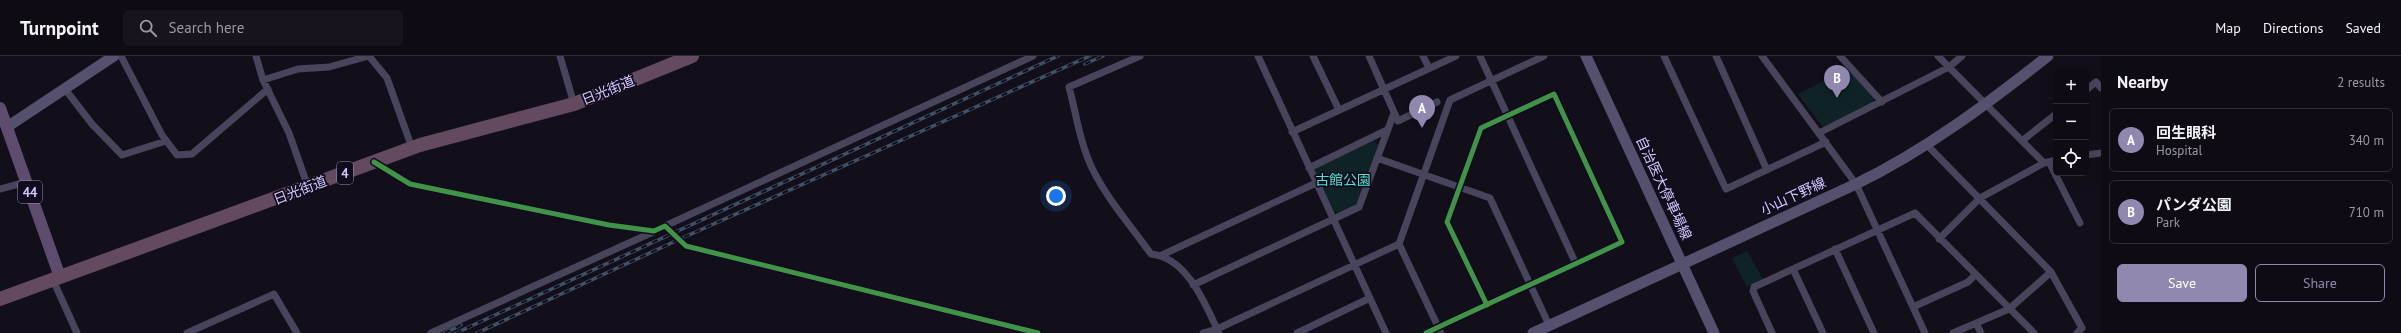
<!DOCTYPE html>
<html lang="en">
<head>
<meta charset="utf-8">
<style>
  body { margin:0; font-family:"PT Sans","Noto Sans JP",sans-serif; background:#17141d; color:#f1f3f6 }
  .controls { position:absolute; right:12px; top:12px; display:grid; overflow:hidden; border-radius:6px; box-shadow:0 4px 16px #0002 }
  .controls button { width:36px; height:36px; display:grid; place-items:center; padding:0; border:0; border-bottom:1px solid #2e2b34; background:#0e0b14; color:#f1f3f6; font:20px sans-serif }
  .you { position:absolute; left:1056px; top:140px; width:14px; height:14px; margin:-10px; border:3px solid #fff; border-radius:50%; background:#1a73e8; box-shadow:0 0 0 6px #1a73e833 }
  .badge { display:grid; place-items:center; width:26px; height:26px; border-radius:50%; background:#9187af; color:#fff; font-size:13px; font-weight:700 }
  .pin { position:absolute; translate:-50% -33px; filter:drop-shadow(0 1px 2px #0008) }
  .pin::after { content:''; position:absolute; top:21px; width:14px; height:12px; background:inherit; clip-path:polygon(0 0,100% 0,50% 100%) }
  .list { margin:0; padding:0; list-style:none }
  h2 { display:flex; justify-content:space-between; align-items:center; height:52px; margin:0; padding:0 16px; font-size:17px }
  h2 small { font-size:13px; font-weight:400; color:#9b9ba0 }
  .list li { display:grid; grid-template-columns:26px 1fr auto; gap:12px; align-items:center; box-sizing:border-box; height:64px; margin:0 8px 8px; padding:0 8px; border:1px solid #2e2b34; border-radius:6px }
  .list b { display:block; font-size:15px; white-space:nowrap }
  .list p { margin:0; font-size:13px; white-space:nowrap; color:#9b9ba0 }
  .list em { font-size:13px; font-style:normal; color:#9b9ba0 }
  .actions { display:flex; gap:8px; padding:12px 16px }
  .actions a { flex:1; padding:9px 0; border:1px solid #9187af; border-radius:6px; text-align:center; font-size:14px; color:#9187af }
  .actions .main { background:#9187af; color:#fff }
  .icon { flex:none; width:22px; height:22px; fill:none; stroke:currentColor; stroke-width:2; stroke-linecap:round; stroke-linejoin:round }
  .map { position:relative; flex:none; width:2101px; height:277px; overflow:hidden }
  header { display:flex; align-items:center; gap:24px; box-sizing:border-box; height:56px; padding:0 20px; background:#0e0b14; border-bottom:1px solid #2e2b34 }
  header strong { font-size:19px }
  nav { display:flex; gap:22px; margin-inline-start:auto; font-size:14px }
  .search { width:280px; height:36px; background:#17141d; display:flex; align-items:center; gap:10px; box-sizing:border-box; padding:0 14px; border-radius:6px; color:#9b9ba0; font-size:15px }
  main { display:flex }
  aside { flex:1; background:#0e0b14 }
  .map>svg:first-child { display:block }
  .green { fill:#0f2326 }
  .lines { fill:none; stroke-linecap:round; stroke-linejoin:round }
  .street { stroke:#48445b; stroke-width:7 }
  .secondary { stroke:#55506e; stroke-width:11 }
  .primary { stroke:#5d4c6d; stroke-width:12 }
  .highway { stroke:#644a61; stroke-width:14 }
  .rail-casing { stroke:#405065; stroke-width:3.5 }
  .rail { stroke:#110b1e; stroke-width:2; stroke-dasharray:6; stroke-linecap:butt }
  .cycleway-casing { stroke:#110b1e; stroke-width:8 }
  .cycleway { stroke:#419447; stroke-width:5 }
  .labels { text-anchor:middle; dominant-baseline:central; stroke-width:3.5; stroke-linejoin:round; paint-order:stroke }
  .shield { fill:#110b1e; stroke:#9a8fbc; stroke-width:1 }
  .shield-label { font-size:13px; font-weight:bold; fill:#d5c8ff }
  .street-label { font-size:14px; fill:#d5c8ff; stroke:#110b1e }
  .park-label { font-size:14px; fill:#53e0cd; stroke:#110b1e }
</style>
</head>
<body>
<header>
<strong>Turnpoint</strong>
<div class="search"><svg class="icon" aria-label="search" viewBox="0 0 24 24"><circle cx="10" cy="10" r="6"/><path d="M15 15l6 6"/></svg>Search here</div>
<nav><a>Map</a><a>Directions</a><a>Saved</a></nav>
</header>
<main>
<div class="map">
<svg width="2101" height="277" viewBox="0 0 2101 277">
  <rect width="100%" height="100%" fill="#120f1a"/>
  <!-- green -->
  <path class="green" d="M1847,13L1874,41L1873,47L1826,70H1822L1798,38Z
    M1374,85L1378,89L1356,149L1338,157L1333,155L1315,117L1317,111Z
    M1747,195L1763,223L1747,231L1732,202Z"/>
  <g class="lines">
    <!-- street -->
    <path class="street" d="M121,0L162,79L177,99L192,98L268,33
      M256,0L263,24L289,77L308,131
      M369,0L387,22L412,92
      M560,0L574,48
      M1140,0L1069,31C1076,57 1080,87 1092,112C1107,143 1131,170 1151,198C1188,202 1205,248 1219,277
      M1258,0L1386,277
      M1313,0L1339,54
      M1369,0L1398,65L1437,46
      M1423,0L1429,12
      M1480,0L1576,208
      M1664,0L1726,133L1826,86
      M1716,0L1767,114
      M1762,0L1856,128L1925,277
      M1840,0L1882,46
      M1938,0L2044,107
      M263,24L298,13L329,11L369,0
      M65,33L92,68L122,99L166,85
      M2086,34L2096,26L2101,32
      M1292,76L1456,0
      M1819,77L1949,11L1962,0
      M2023,84L2056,58
      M1927,89L2051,216L2082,272L2077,277
      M2086,99L2101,97
      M1377,102L1490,142L1549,269
      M374,106L410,128L609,169L654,175L665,170L686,190L1038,277
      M2049,106L2080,167
      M1309,112L1387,74
      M0,133L26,126
      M665,170L1033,0
      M1939,183L1980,142L2044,107L2056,104
      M1835,193L1874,277
      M1162,199L1316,127
      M1793,213L1823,277
      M53,224L77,277
      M1193,229L1359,151L1394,57
      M1913,251L1968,226L1975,219
      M1976,267L1981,277
      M187,277L274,238L297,277
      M431,277L653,176
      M1203,277L1217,273L1399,188
      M1297,277L1370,242
      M1426,277C1491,246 1557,217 1622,186L1554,38L1481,72L1447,166L1487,249
      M1441,277L1399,188L1450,44L1544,0
      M1772,277L1753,235L1754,231L1915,157L2034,277
      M1953,277L2009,253L2051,216"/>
    <!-- secondary -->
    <path class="secondary" d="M1586,0L1714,277
      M7,71L114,0
      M1533,277L1856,128C1926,94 1987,48 2048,0"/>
    <!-- primary -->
    <path class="primary" d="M0,52L60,221"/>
    <!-- highway -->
    <path class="highway" d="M0,243L420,89L574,48L692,0"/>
    <!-- rail casing -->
    <g class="rail-casing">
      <path id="rail" d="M1085,8L1103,0
        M445,277L461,269
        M456,277L1058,0
        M477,277L680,183L1090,0"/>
    </g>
    <!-- rail -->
    <use href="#rail" class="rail"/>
    <!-- cycleway casing -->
    <g class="cycleway-casing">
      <path id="cycleway" d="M374,106L410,128L609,169L654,175L665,170L686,190L1038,277
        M1426,277C1491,246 1557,217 1622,186L1554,38L1481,72L1447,166L1487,249"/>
    </g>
    <!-- cycleway -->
    <use href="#cycleway" class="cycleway"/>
  </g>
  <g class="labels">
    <!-- shield labels -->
    <g class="shield">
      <rect x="337" y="106" width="16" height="22" rx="3"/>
      <rect x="18" y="125" width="24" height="22" rx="3"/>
    </g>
    <g class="shield-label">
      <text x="345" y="117">4</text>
      <text x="30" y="136">44</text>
    </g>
    <!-- street labels -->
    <g class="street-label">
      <text transform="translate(608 34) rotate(-22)">日光街道</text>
      <text transform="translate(1664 132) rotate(65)">自治医大停車場線</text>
      <text transform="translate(300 134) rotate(-21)">日光街道</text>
      <text transform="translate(1793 140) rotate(-25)">小山下野線</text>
    </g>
    <!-- park labels -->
    <g class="park-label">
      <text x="1343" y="124">古館公園</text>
    </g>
  </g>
</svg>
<div class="controls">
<button>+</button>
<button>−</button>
<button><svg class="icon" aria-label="locate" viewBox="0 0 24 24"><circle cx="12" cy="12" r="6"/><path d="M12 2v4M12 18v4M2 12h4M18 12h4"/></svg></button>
</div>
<div class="you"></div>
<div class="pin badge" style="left:1422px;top:72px">A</div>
<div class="pin badge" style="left:1837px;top:42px">B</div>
</div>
<aside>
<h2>Nearby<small>2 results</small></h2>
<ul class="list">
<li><span class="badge">A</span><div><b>回生眼科</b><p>Hospital</p></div><em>340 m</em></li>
<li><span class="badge">B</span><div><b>パンダ公園</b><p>Park</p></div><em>710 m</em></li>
</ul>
<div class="actions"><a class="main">Save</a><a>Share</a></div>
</aside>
</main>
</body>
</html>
